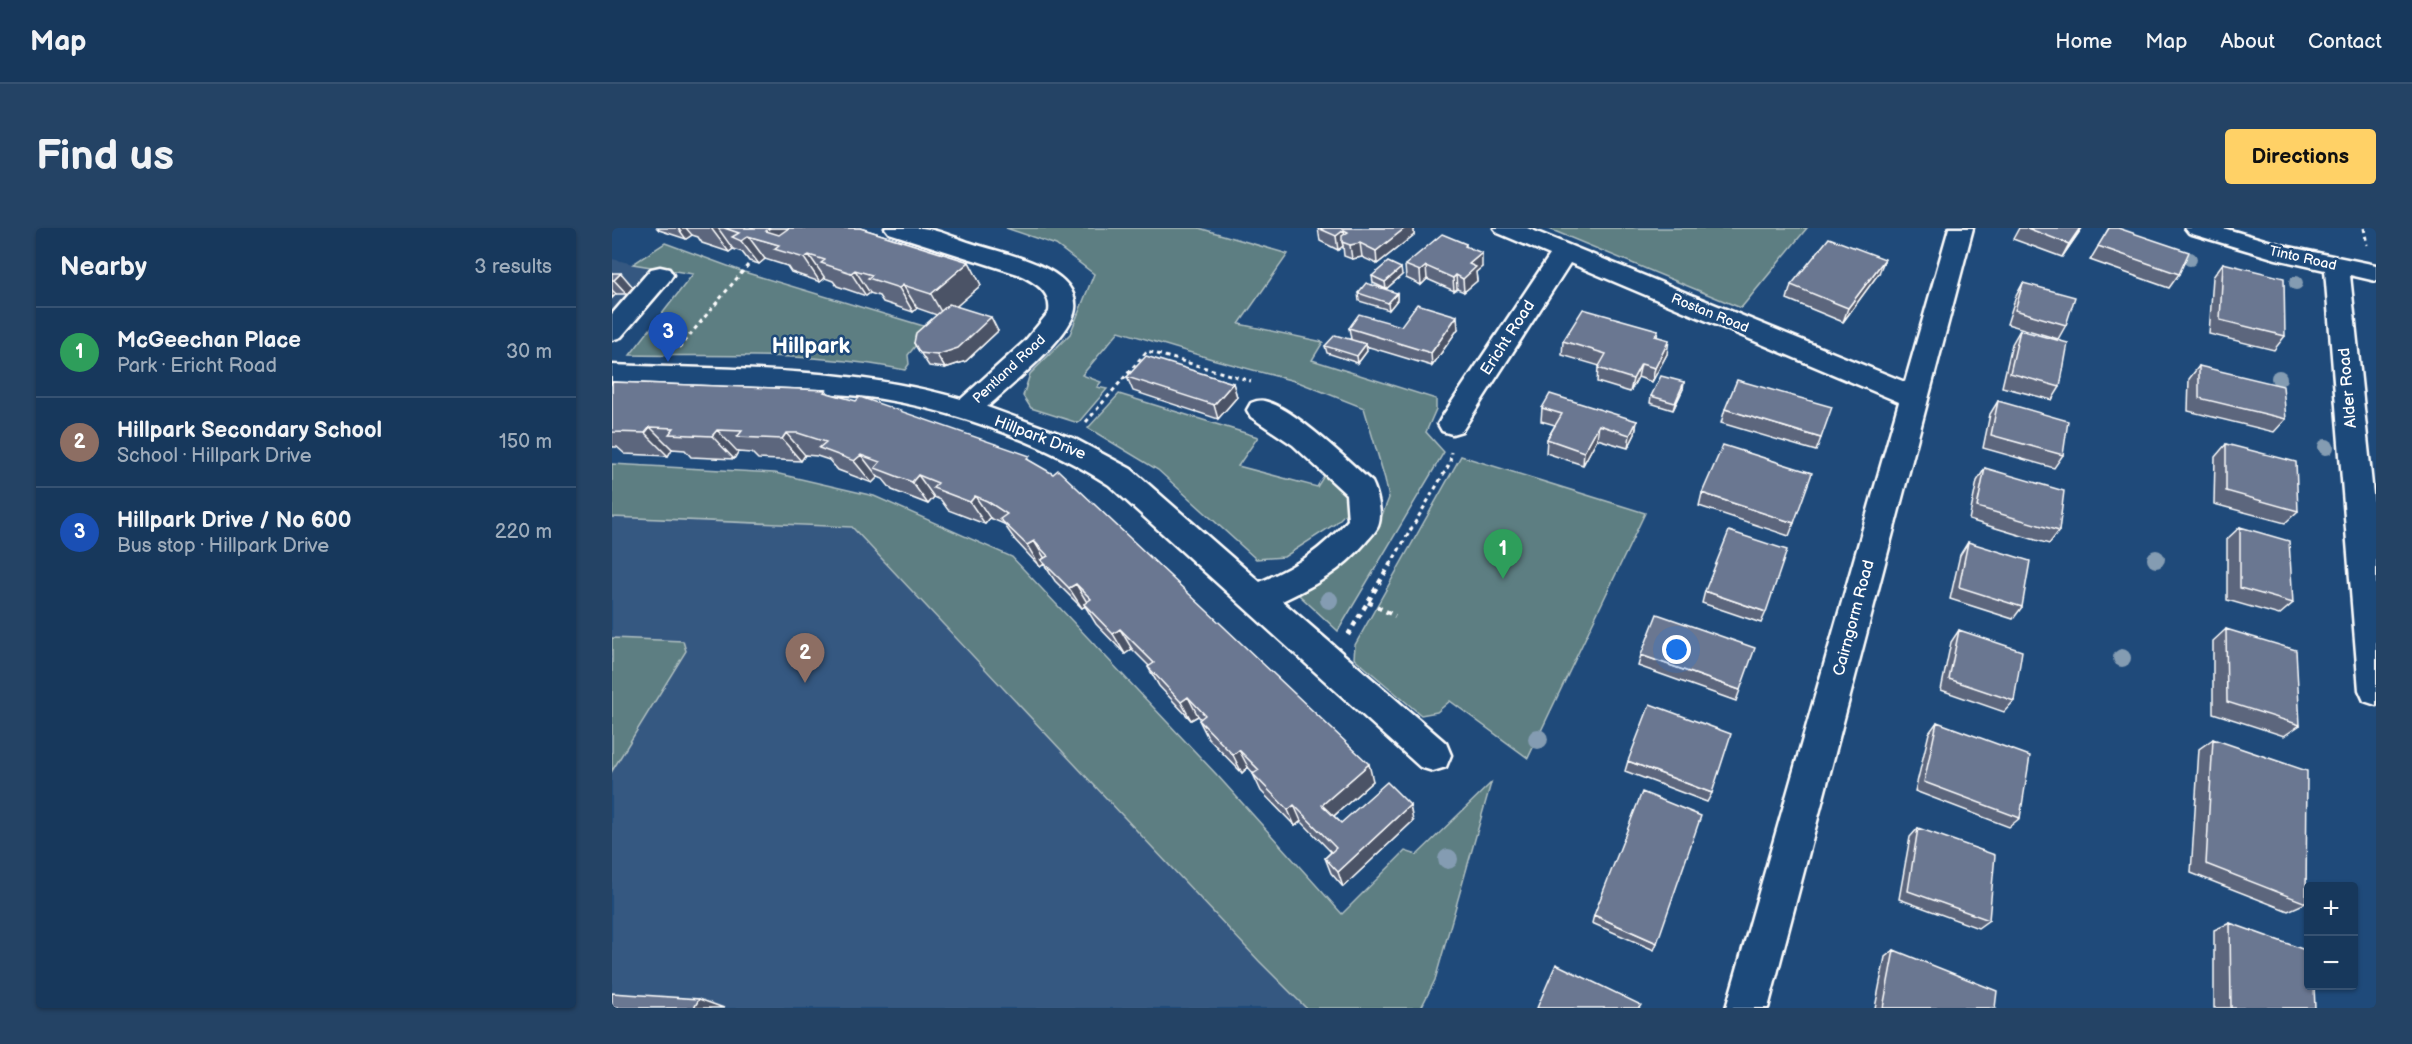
<!DOCTYPE html>
<html lang="en">
<head>
<meta charset="utf-8">
<style>
  body { margin:0; font-family:"Balsamiq Sans",sans-serif; background:#244365; color:#f1f3f6 }
  .controls { position:absolute; right:18px; bottom:18px; display:grid; overflow:hidden; border-radius:6px; box-shadow:0 2px 4px #0004 }
  .controls button { width:54px; height:54px; display:grid; place-items:center; padding:0; border:0; border-bottom:2px solid #365272; background:#17385c; color:#f1f3f6; font:30px sans-serif }
  .you { position:absolute; left:1065px; top:422px; width:21px; height:21px; margin:-15px; border:4px solid #fff; border-radius:50%; background:#1a73e8; box-shadow:0 0 0 9px #1a73e833 }
  .badge { display:grid; place-items:center; width:39px; height:39px; border-radius:50%; background:#ffd166; color:#fff; font-size:20px; font-weight:700 }
  .pin { position:absolute; translate:-50% -50px; filter:drop-shadow(0 2px 3px #0008) }
  .pin::after { content:''; position:absolute; top:32px; width:21px; height:18px; background:inherit; clip-path:polygon(0 0,100% 0,50% 100%) }
  .list { margin:0; padding:0; list-style:none }
  h2 { display:flex; justify-content:space-between; align-items:center; height:78px; margin:0; padding:0 24px; font-size:26px }
  h2 small { font-size:20px; font-weight:400; color:#9eacbb }
  .list li { display:grid; grid-template-columns:39px 1fr auto; gap:18px; align-items:center; box-sizing:border-box; height:90px; padding:0 24px; border-top:2px solid #365272 }
  .list b { display:block; font-size:22px; white-space:nowrap }
  .list p { margin:0; font-size:20px; white-space:nowrap; color:#9eacbb }
  .list em { font-size:20px; font-style:normal; color:#9eacbb }
  .map { position:relative; flex:none; width:1764px; height:780px; overflow:hidden; border-radius:6px }
  header { display:flex; align-items:center; gap:36px; box-sizing:border-box; height:84px; padding:0 30px; background:#17385c; border-bottom:2px solid #365272 }
  header strong { font-size:28px }
  nav { display:flex; gap:33px; margin-inline-start:auto; font-size:21px }
  .intro { display:flex; align-items:center; justify-content:space-between; box-sizing:border-box; height:144px; padding:0 36px }
  h1 { margin:0; font-size:42px }
  .button { padding:15px 27px; border-radius:6px; background:#ffd166; color:#111; font-size:21px; font-weight:700 }
  main { display:flex; gap:36px; padding:0 36px }
  aside { flex:1; background:#17385c; border-radius:6px; box-shadow:0 2px 4px #0004 }
  .map>svg:first-child { display:block }
  .built { fill:#365881 }
  .green { fill:#5d7e82; stroke:#aebec0; stroke-width:1.5 }
  .lines { fill:none; stroke-linecap:round; stroke-linejoin:round }
  .minor-casing { stroke:#fff; stroke-width:5 }
  .path-far1 { stroke:#fff; stroke-width:3; stroke-dasharray:4 4; stroke-linecap:butt }
  .path { stroke:#fff; stroke-width:4.5; stroke-dasharray:5 5; stroke-linecap:butt }
  .minor { fill:#1f4a7a; fill-rule:evenodd }
  .tree { fill:#849cb2 }
  .wall { fill:#5c667d; stroke:#fff; stroke-width:1.5 }
  .shaded-wall { fill:#4b5366; stroke:#fff; stroke-width:1.5 }
  .building { fill:#6b7791; stroke:#fff; stroke-width:1.5 }
  .labels { text-anchor:middle; dominant-baseline:central; stroke-width:5; stroke-linejoin:round; paint-order:stroke }
  .far-street-label { font-size:14px; fill:#fff; stroke:#1f4a7a }
  .street-label { font-size:16px; fill:#fff; stroke:#1f4a7a }
  .district-label { font-size:22px; font-weight:bold; fill:#fff; stroke:#1f4a7a }
</style>
</head>
<body>
<header>
<strong>Map</strong>
<nav><a>Home</a><a>Map</a><a>About</a><a>Contact</a></nav>
</header>
<div class="intro"><h1>Find us</h1><a class="button">Directions</a></div>
<main>
<aside>
<h2>Nearby<small>3 results</small></h2>
<ul class="list">
<li><span class="badge" style="background:#2e9e5b">1</span><div><b>McGeechan Place</b><p>Park · Ericht Road</p></div><em>30 m</em></li>
<li><span class="badge" style="background:#8d6e63">2</span><div><b>Hillpark Secondary School</b><p>School · Hillpark Drive</p></div><em>150 m</em></li>
<li><span class="badge" style="background:#1a4fb4">3</span><div><b>Hillpark Drive / No 600</b><p>Bus stop · Hillpark Drive</p></div><em>220 m</em></li>
</ul>
</aside>
<div class="map">
<svg width="1764" height="780" viewBox="0 0 1764 780">
  <rect width="100%" height="100%" fill="#1f4a7a"/>
  <filter id="ink" filterUnits="userSpaceOnUse"><feTurbulence type="fractalNoise" baseFrequency=".0167" numOctaves="2"/><feDisplacementMap in="SourceGraphic" scale="12" xChannelSelector="R" yChannelSelector="G"/><feConvolveMatrix kernelMatrix="1 2 1 2 8 2 1 2 1" color-interpolation-filters="sRGB"/></filter>
  <g filter="url(#ink)">
    <!-- built -->
    <path class="built" d="M0,31L38,40L0,83Z
      M0,289L240,299L647,733L694,780H0Z"/>
    <!-- green -->
    <path class="green" d="M394,0H587L676,26L627,96L711,114L700,132L824,171V181L814,204L832,224L726,403L687,367L762,307L777,270L773,251L752,180L686,154L600,131L507,103L470,147L489,154L485,159L495,161L466,195L419,180L411,168L418,146L458,106L482,46L444,17Z
      M935,0H1195L1129,80Z
      M53,15L132,44L318,100L296,127L297,136L293,142C204,123 109,129 18,127L81,46L21,36Z
      M507,166L646,209L626,238L705,259L715,243L737,267L734,285L723,296L672,329L644,331L546,242L476,200Z
      M849,228L1033,285L916,530L838,473L825,484L809,487L742,430L743,417Z
      M0,236L163,245L262,268L400,329L605,547L730,686L793,623L805,627L879,555L823,752L809,780H694L647,733L240,299L0,289Z
      M0,410L71,413L74,423L0,543Z"/>
    <g class="lines">
      <!-- minor casing -->
      <g class="minor-casing">
        <path id="minor" d="M273,0C285,0 298,0 310,0C327,2 346,11 362,16C390,25 468,39 463,81C460,108 396,160 375,179L463,211L519,241L648,354C685,338 709,322 736,292L734,266L681,217L639,189L635,182L639,175C644,173 647,172 652,173C681,179 736,233 760,254C765,264 770,284 767,295C766,302 758,309 754,314C729,343 704,357 670,373L834,515L839,527L834,539L821,543L808,539L497,257C427,211 321,174 237,167C158,160 79,159 0,155V137C116,142 236,138 349,171L413,113L437,84C440,63 422,54 406,46L277,5Z
          M882,0H915L1293,154L1337,0H1361L1156,780H1114L1287,174L958,35L850,203L840,206L830,203L826,196L830,189L938,27L886,5Z
          M1573,0H1611L1677,19L1764,37V53L1738,47L1764,295V477L1752,473L1747,462L1713,42L1664,31L1577,5Z
          M48,39L57,41L61,47L57,53L9,109L0,112V86L39,41Z"/>
      </g>
      <!-- path-far1 -->
      <path class="path-far1" d="M1752,0L1755,17
        M67,120L136,37
        M474,194L535,123L639,153
        M778,337L838,235L839,224"/>
      <!-- path -->
      <path class="path" d="M756,374L783,388
        M736,407L779,335"/>
      <!-- minor -->
      <use href="#minor" class="minor"/>
    </g>
    <!-- trees -->
    <g class="tree">
      <circle cx="1578" cy="31" r="7"/>
      <circle cx="1684" cy="55" r="7"/>
      <circle cx="1667" cy="150" r="8"/>
      <circle cx="1714" cy="219" r="8"/>
      <circle cx="1544" cy="331" r="9"/>
      <circle cx="717" cy="372" r="9"/>
      <circle cx="1510" cy="430" r="9"/>
      <circle cx="926" cy="511" r="10"/>
      <circle cx="836" cy="631" r="10"/>
    </g>
    <!-- wall -->
    <path class="wall" d="M45,0H248L357,34L369,57L344,78L386,103L354,133L333,140L317,138L302,115L325,87L305,80L301,84L271,74L267,68L258,65L254,68L225,58L221,53L213,50L208,54L179,44L175,38L153,31L147,36L137,33L130,24L121,21L117,24L90,15L86,9L80,7L74,11L47,2Z
      M706,0H802V7L765,36L750,29L740,31L732,28L731,18L726,22L708,13Z
      M1407,0H1470L1450,29L1401,11Z
      M1497,0L1567,46L1557,60L1478,32Z
      M854,16V19L870,39L864,44L865,53L852,64L845,61L842,63L815,51L809,57L794,50L793,37Z
      M1611,35L1673,108L1662,122L1597,106L1601,49Z
      M0,45L21,59L15,66H4L0,70Z
      M1267,45L1231,94L1175,71L1179,57Z
      M790,47L774,61L761,55L760,48Z
      M1411,55L1454,97L1446,111L1395,96L1404,68Z
      M746,65H785V72L777,82L747,73Z
      M789,98L846,101L820,138L754,118L755,123L746,135L715,125L713,118L739,111L737,100Z
      M1046,102L1045,109L1055,126L1040,154L1026,149L1018,164L985,154L986,140L988,138L950,127L951,113Z
      M1408,102L1448,159L1440,172L1390,159L1400,116Z
      M1587,138L1674,191L1662,204L1576,183L1577,151Z
      M515,149L621,155L625,169L606,191L521,163Z
      M0,154L214,162L216,165L421,235L761,553L722,588L729,595L801,593L731,659L719,645L713,630L719,624L689,593L683,598L649,563L641,546H642L636,539L630,545L596,510L587,492L589,491L586,488L579,492L547,458L536,439L537,438L520,421L513,426L484,396L473,378L470,380L443,353L432,336L428,339L403,312L392,296L378,290L373,296L336,282L329,272L322,269L316,276L280,262L271,251L266,249L260,255L226,242L217,232L205,228L193,227L189,233L146,231L140,225L126,224L122,231L79,229L73,222L60,221L56,228L13,226L5,219H0Z
      M1072,154L1071,161L1061,182L1038,175L1039,168Z
      M1386,173L1451,227L1442,240L1371,220L1378,186Z
      M930,180L1025,193L1023,206L1016,220L985,211L971,237L934,225L935,211L943,197L929,193Z
      M1113,181L1209,210L1204,223L1109,195Z
      M1614,216L1686,283L1673,295L1602,276L1603,229Z
      M1373,240L1447,303L1437,316L1357,292L1365,253Z
      M1090,265L1182,295L1177,308L1087,278Z
      M1628,299L1681,375L1667,387L1615,372V311Z
      M1356,314L1410,379L1401,391L1338,371L1348,327Z
      M1093,363L1154,384L1149,395L1090,375Z
      M1614,401L1688,497L1672,508L1601,485V413Z
      M1347,402L1402,473L1392,484L1329,462L1339,414Z
      M1029,427L1128,462L1124,473L1026,438Z
      M1325,494L1408,590L1397,599L1303,563L1317,505Z
      M1601,511L1694,675L1676,683L1579,645L1587,521Z
      M1016,533L1100,565L1095,574L1013,543Z
      M1306,600L1377,692L1366,700L1287,671L1298,609Z
      M982,687L1045,715L1042,722L980,695Z
      M1618,695L1703,780H1602V702Z
      M1282,722L1383,780H1263L1273,729Z"/>
    <!-- shaded-wall -->
    <path class="shaded-wall" d="M66,0H74L80,7L74,11Z
      M99,0H106L121,21L117,24Z
      M129,0H205L167,17L136,8L153,31L147,36L129,13Z
      M793,0H802V7L765,36L764,23Z
      M1468,0H1470L1450,29L1457,16Z
      M732,2L734,15L730,14L731,18L726,22L724,8Z
      M748,15L750,29L740,31L738,17Z
      M870,25V39L864,44L865,53L852,64L851,51L857,36Z
      M197,27L213,50L208,54L192,30Z
      M1273,31L1267,45L1231,94L1236,80Z
      M357,34L369,57L332,89L319,66Z
      M814,38L815,51L809,57L808,43Z
      M789,40L790,47L774,61L773,54Z
      M243,42L258,65L254,68L239,45Z
      M9,45L21,59L15,66L2,52Z
      M844,47L845,61L842,63L841,50Z
      M291,57L305,80L301,84L287,60Z
      M0,62L4,66L0,70Z
      M785,65V72L777,82L776,75Z
      M845,88L846,101L820,138L819,125Z
      M379,89L386,103L354,133L333,140L325,127Z
      M1057,112L1055,126L1040,154L1043,140Z
      M754,116L755,123L746,135L745,128Z
      M1029,136L1026,149L1018,164L1021,151Z
      M1072,154L1071,161L1061,182L1063,175Z
      M621,155L625,169L606,191L602,177Z
      M1025,193L1023,206L1016,220L1018,207Z
      M987,197L985,211L971,237L972,224Z
      M38,199L60,221L56,228L33,205Z
      M105,202L126,224L122,231L100,208Z
      M174,205L193,227L189,233L170,211Z
      M249,227L266,249L260,255L242,233Z
      M306,247L322,269L316,276L300,254Z
      M363,268L378,290L373,296L358,274Z
      M422,313L435,334L429,332L432,336L428,339L415,317Z
      M464,356L476,376H472L473,378L470,380L457,360Z
      M508,401L520,421L513,426L501,406Z
      M576,469L586,488L579,492L569,474Z
      M627,522L636,539L630,545L621,527Z
      M757,536L761,553L716,593L710,577Z
      M682,577L689,593L683,598L676,582Z
      M798,577L801,593L731,659L726,644Z
      M87,771L112,780H82Z"/>
    <!-- building -->
    <path class="building" d="M112,0H158L154,3L167,7L177,0H248L357,34L319,66L291,57L287,60L256,50L260,47L243,42L239,45L209,35L213,32L197,27L192,30L162,21L167,17L136,8L129,13L120,9L127,5Z
      M706,0H793L764,23L748,15L738,17L730,14V8L736,4L732,2L724,8Z
      M1415,0H1468L1457,16Z
      M1497,0H1506L1577,24L1567,46L1486,18Z
      M830,6L854,16L853,18L870,25L857,36L864,39L851,51L844,47L841,50L814,38L808,43L793,37Z
      M1217,10L1273,31L1236,80L1179,57Z
      M776,34L789,40L773,54L760,48Z
      M1611,35L1672,50L1673,108L1608,92Z
      M0,45H9L2,52H0Z
      M754,55L785,65L776,75L746,65Z
      M1411,55L1463,69L1454,97L1403,82Z
      M337,76L379,89L346,120L325,127L308,125L302,115L304,105Z
      M805,76L845,88L819,125L737,100L747,86L789,98Z
      M971,81L1046,102L1043,108L1057,112L1043,140L1029,136L1021,151L986,140L994,126L951,113Z
      M1408,102L1456,115L1448,159L1398,145Z
      M723,107L754,116L745,128L713,118Z
      M534,128L621,155L602,177L515,149Z
      M1587,138L1671,158L1674,191L1587,170Z
      M1049,148L1072,154L1063,175L1039,168Z
      M1125,152L1220,179L1209,210L1113,181Z
      M0,154L214,162L212,164L244,173L248,169L418,228L415,231L441,246L446,242L757,536L710,577L729,595L775,554L798,577L726,644L713,630L724,620L682,577L676,582L641,546L647,542L627,522L621,527L587,492L593,487L576,469L569,474L536,439L542,435L508,401L501,406L472,376L479,371L464,356L457,360L429,332L436,328L422,313L415,317L388,291L395,286L375,273L363,268L358,274L321,260L326,255L306,247L300,254L263,240L268,234L249,227L242,233L207,220L214,214L186,205H174L170,211L125,209L130,203L105,202L100,208L57,206L62,200L38,199L33,205L0,204Z
      M938,166L1025,193L1018,207L987,197L972,224L935,211L950,186L930,180Z
      M1386,173L1456,193L1451,227L1379,207Z
      M1614,216L1684,234L1686,283L1614,263Z
      M1111,217L1200,245L1182,295L1090,265Z
      M1373,240L1452,263L1447,303L1365,279Z
      M1628,299L1677,313L1681,375L1628,360Z
      M1117,303L1175,322L1154,384L1093,363Z
      M1356,314L1418,333L1410,379L1347,359Z
      M1045,386L1143,420L1128,462L1029,427Z
      M1614,401L1684,422L1688,497L1615,474Z
      M1347,402L1410,423L1402,473L1337,451Z
      M1038,476L1119,506L1100,565L1016,533Z
      M1325,494L1418,528L1408,590L1312,554Z
      M1601,511L1695,543L1694,675L1594,636Z
      M1030,564L1089,588L1045,715L982,687Z
      M1306,600L1383,627L1377,692L1296,663Z
      M1618,695L1696,723V758H1702L1703,780H1619Z
      M1282,722L1385,763L1383,780H1271Z
      M944,736L1029,777L1027,780H925Z
      M0,765L87,771L82,780H0Z"/>
  </g>
  <g class="labels">
    <!-- far-street labels -->
    <g class="far-street-label">
      <text transform="translate(1691 30) rotate(13)">Tinto Road</text>
      <text transform="translate(1098 85) rotate(22)">Rostan Road</text>
      <text transform="translate(397 141) rotate(-43)">Pentland Road</text>
    </g>
    <!-- street labels -->
    <g class="street-label">
      <text transform="translate(896 110) rotate(-57)">Ericht Road</text>
      <text transform="translate(1736 160) rotate(-95)">Alder Road</text>
      <text transform="translate(428 210) rotate(21)">Hillpark Drive</text>
      <text transform="translate(1242 390) rotate(-75)">Cairngorm Road</text>
    </g>
    <!-- district labels -->
    <g class="district-label">
      <text x="199" y="118">Hillpark</text>
    </g>
  </g>
</svg>
<div class="controls">
<button>+</button>
<button>−</button>
</div>
<div class="you"></div>
<div class="pin badge" style="left:891px;top:351px;background:#2e9e5b">1</div>
<div class="pin badge" style="left:193px;top:455px;background:#8d6e63">2</div>
<div class="pin badge" style="left:56px;top:134px;background:#1a4fb4">3</div>
</div>
</main>
</body>
</html>
